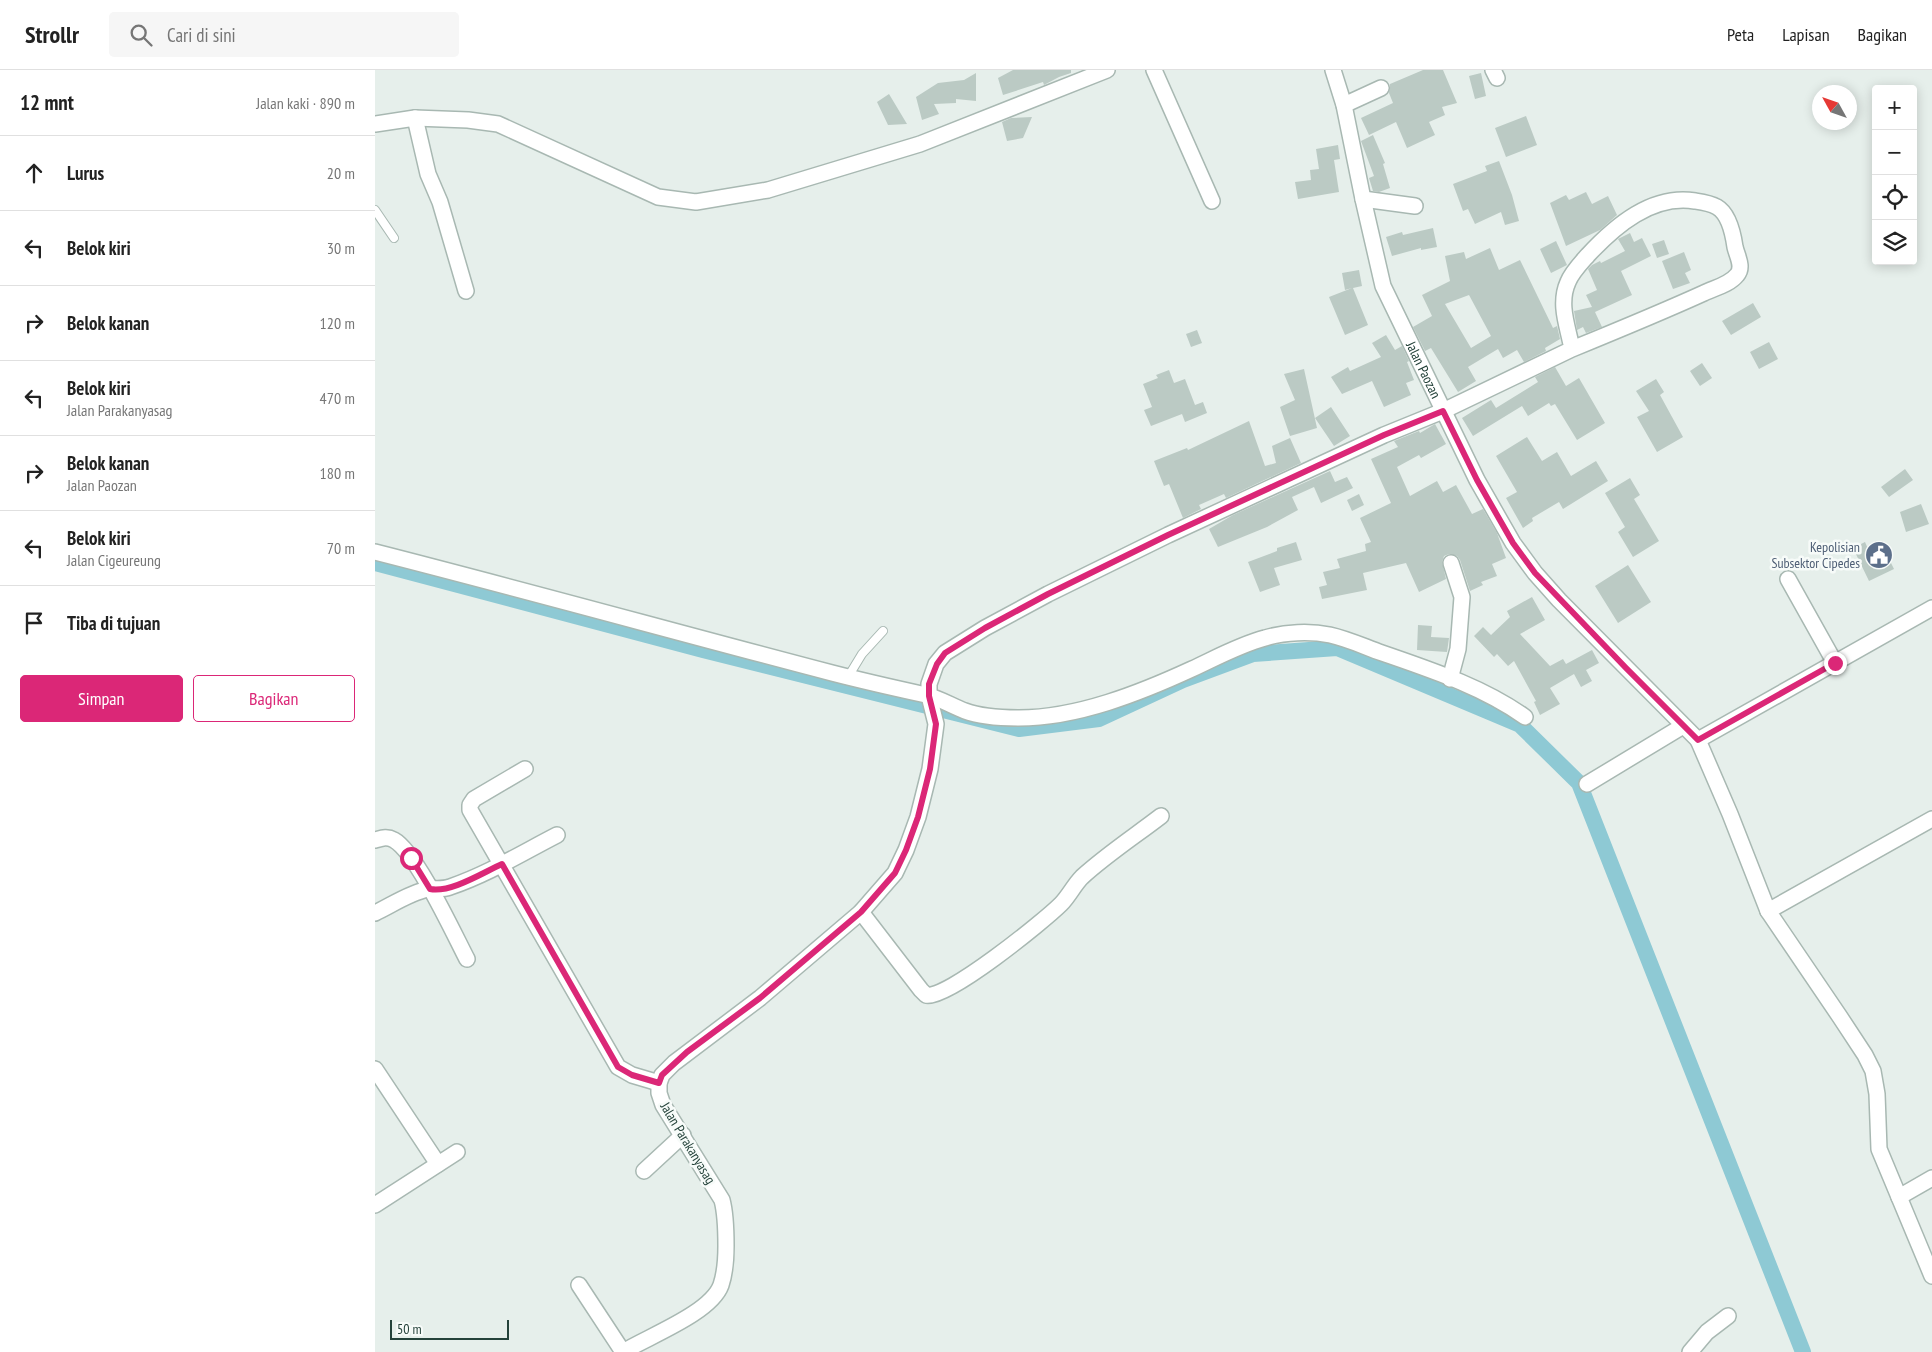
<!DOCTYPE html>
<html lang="id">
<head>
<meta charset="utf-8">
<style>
  body { margin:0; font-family:"PT Sans Narrow",sans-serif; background:#f6f6f6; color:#222 }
  .controls { position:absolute; right:15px; top:15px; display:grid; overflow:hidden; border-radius:5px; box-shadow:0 2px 12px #0003 }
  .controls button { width:45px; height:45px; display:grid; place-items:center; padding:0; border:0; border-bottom:1px solid #e0e0e0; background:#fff; color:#222; font:25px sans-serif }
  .compass { position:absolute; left:1437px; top:15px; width:45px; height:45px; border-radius:50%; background:#fff; box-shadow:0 2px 12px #0003; rotate:310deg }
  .scale { position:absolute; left:15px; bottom:12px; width:119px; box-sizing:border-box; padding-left:5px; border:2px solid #24423a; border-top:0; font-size:14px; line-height:18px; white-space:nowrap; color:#24423a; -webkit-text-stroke:4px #f7fbf9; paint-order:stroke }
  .stop { position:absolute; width:15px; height:15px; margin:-11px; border:4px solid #db2777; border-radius:50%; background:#fff }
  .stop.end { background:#db2777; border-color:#fff; box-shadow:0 1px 5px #0008 }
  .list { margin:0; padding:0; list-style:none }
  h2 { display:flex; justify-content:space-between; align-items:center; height:65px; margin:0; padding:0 20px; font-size:21px }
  h2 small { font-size:16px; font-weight:400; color:#767676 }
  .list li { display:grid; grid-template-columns:32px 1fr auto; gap:15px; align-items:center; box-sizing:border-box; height:75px; padding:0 20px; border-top:1px solid #e0e0e0 }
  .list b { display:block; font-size:19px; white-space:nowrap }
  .list p { margin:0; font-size:16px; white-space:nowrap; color:#767676 }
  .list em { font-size:16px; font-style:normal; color:#767676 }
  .actions { display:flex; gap:10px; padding:15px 20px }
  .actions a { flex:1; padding:11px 0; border:1px solid #db2777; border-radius:5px; text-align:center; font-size:18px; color:#db2777 }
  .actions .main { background:#db2777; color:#fff }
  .icon { flex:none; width:28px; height:28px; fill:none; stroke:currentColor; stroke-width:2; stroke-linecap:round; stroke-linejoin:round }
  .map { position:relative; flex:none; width:1557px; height:1282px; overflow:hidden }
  header { display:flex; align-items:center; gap:30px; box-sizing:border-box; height:70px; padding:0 25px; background:#fff; border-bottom:1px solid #e0e0e0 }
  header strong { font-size:24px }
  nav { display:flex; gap:28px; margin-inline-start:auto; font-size:18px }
  .search { width:350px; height:45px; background:#f6f6f6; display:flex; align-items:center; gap:12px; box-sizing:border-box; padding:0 18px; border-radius:5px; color:#767676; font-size:19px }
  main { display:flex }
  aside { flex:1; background:#fff }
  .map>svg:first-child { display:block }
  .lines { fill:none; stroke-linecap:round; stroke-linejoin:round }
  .canal { stroke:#8ec9d4; stroke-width:16 }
  .building { fill:#bbcac4; fill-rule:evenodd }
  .service-casing { stroke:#a8b8b2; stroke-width:10 }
  .minor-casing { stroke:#a8b8b2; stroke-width:18 }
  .tertiary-casing { stroke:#a8b8b2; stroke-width:18 }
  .service { stroke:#fff; stroke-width:8 }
  .minor { stroke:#fff; stroke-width:15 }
  .tertiary { stroke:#fff; stroke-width:15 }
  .route { stroke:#db2777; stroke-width:6 }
  .labels { text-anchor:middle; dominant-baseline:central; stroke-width:5; stroke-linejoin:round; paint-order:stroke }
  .street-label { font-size:14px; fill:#24423a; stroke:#f7fbf9 }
  .service-label { font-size:14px; fill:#4e5e75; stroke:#f7fbf9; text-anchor:end }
</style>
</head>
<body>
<header>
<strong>Strollr</strong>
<div class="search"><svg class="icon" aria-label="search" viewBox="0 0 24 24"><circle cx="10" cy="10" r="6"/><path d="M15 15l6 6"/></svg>Cari di sini</div>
<nav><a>Peta</a><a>Lapisan</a><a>Bagikan</a></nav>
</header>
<main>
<aside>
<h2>12 mnt<small>Jalan kaki · 890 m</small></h2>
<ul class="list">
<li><svg class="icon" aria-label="ahead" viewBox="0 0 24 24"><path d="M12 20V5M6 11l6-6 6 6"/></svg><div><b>Lurus</b></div><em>20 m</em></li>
<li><svg class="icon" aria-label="left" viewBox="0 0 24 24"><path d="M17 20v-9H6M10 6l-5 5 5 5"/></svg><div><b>Belok kiri</b></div><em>30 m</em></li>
<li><svg class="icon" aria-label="right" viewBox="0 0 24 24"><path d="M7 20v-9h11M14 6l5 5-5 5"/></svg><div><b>Belok kanan</b></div><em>120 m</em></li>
<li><svg class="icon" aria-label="left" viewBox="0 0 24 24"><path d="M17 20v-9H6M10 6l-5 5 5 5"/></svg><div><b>Belok kiri</b><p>Jalan Parakanyasag</p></div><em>470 m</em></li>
<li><svg class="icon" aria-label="right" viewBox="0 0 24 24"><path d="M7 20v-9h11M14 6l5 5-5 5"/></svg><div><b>Belok kanan</b><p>Jalan Paozan</p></div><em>180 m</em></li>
<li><svg class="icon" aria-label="left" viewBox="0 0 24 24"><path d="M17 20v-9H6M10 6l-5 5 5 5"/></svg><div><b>Belok kiri</b><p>Jalan Cigeureung</p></div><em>70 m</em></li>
<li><svg class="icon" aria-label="arrive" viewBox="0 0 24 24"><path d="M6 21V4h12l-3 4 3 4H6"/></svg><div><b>Tiba di tujuan</b></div></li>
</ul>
<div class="actions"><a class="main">Simpan</a><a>Bagikan</a></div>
</aside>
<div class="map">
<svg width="1557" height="1282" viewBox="0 0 1557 1282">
  <rect width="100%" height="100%" fill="#e6efeb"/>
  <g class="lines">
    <!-- canal -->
    <path class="canal" d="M0,493L328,580L644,659L724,649L808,610L878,584L962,578L1145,655L1204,713L1428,1282"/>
  </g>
  <!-- building -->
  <path class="building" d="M638,0H696V3L684,7L669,15L668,12L628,25L623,8Z
    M1048,0H1068L1082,33L1067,37L1070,45L1054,52L1060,65L1032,78L1021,52L994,65L986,48L1018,33L1014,23L1015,14Z
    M601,3V31L581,29V33L559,34L564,44L547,50L541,27L563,13L589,10Z
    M1106,3L1111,26L1100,29L1094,6Z
    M514,24L532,54L513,55L502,32Z
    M1151,46L1162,75L1131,87L1120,58Z
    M657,47L648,68L632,71L627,52L636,48Z
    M998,65L1010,93L1008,94L1015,118L1004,122L998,121L994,108L999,106L986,71Z
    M963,75L965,89L959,90L964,122L923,129L920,112L936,110L935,100L944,99L941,79Z
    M1124,91L1137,125L1144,151L1130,155L1126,142L1100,154L1093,139L1088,141L1078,114L1112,101L1110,96Z
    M1211,122L1217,134L1233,126L1242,145L1225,160L1191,176L1175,133L1191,125L1194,130Z
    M1058,158L1062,177L1046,180V178L1017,186L1011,167L1027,162L1028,165Z
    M1255,163L1259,172L1267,168L1276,186L1246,201L1257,225L1220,242L1227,257L1211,263L1208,257L1202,260L1199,241L1217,237L1211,225L1222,220L1213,199L1217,195L1225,191L1226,193L1250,181L1243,169Z
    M1289,170L1294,184L1282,188L1277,174Z
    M1181,171L1192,195L1176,203L1165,179Z
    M1115,178L1124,200L1145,190L1178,258L1182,256L1185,269L1170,278L1171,281L1149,292L1142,280L1128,288L1123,279L1093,297L1101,311L1083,322L1056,278L1050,281L1038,257L1057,246L1047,225L1075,211L1070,186L1089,182L1091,189ZM1094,225L1116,266L1096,278L1070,234Z
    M1309,182L1316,200L1310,203L1315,213L1298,219L1287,191Z
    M984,200L987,216L978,218L993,255L970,265L954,227L977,218L970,220L967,203Z
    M1378,233L1386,247L1356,265L1347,251Z
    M822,260L827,273L816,277L811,264Z
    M1011,265L1020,280L1027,276L1034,291L1032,292L1039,310L1031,313L1036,325L1009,337L997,311L967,324L956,307L973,297L975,301L1006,287L997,273Z
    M1394,272L1403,289L1384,299L1375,282Z
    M1327,293L1337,308L1325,316L1315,301Z
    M1180,297L1191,316L1204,308L1230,353L1202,370L1180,334L1176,336L1174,333L1153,346L1147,336L1098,366L1087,348L1116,330L1121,338L1163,312L1160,307Z
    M929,299L942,358L915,366L905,337L920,330L909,304Z
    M794,300L799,313L810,309L820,335L828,332L832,343L810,352L807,344L776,356L769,340L777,337L768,314L783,308L781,305Z
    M1281,309L1289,322L1285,325L1308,367L1282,382L1262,347L1274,341L1261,321Z
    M956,337L975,366L959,376L940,348Z
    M874,351L890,396L901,393L897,376L915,368L926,393L851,428L849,424L824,435L826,439L808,448L794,414L789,416L779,391L812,378L813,380Z
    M1060,354L1071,374L1046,388L1044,385L1022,397L1035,426L1062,411L1068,422L1081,415L1097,444L1108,439L1122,463L1131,488L1117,494L1122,506L1106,512L1108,515L1095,521L1085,490L1082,486L1074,484L1069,486L1067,492L1071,509L1044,522L1031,493L988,503L992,520L947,529L944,517L952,515L948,502L965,498L962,489L991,481L990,474L996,472L985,448L1016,433L996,389L1023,377L1019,371L1044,361L1045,363Z
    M1152,367L1167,391L1182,382L1196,406L1221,391L1233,411L1188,439L1184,432L1157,448L1158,451L1148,458L1131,428L1142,422L1121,386Z
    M1530,399L1538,410L1514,427L1506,417Z
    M955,401L960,412L972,407L978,418L946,433L939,417L917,427L923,440L892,457L843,477L834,459L858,445Z
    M1255,408L1265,425L1259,429L1284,471L1258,487L1243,462L1250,457L1230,423Z
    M984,424L989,435L977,441L972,430Z
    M1546,434L1554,454L1531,462L1525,442Z
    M921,472L927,490L899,498L905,515L885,522L873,492L902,481V478Z
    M1490,472L1497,488L1510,481L1519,499L1494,511L1478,478Z
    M1253,495L1276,532L1243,553L1220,516Z
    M1157,527L1170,550L1145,564L1175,596L1188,589L1191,594L1217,580L1224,593L1211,600L1217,611L1206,617L1199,604L1175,618L1185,634L1165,645L1159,632L1161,631L1139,591L1133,596L1122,584L1119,587L1099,566L1108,557L1116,565L1135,547L1132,541Z
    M1043,555L1057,556L1056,567L1074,568L1072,582L1042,580Z"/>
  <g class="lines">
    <!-- service casing -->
    <g class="service-casing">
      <path id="service" d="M0,140L19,168
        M473,607L487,584L508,561"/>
    </g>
    <!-- minor casing -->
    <g class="minor-casing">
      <g id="minor">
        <path d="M779,0L837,131"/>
        <path id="s1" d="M958,0L969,35L988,129L1008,216L1102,410L1138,473L1160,503L1184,530L1323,670"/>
        <path d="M1118,0L1122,8"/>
        <path d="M969,35L1006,18"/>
        <path d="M40,48L53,104L65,132L91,221"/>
        <path d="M0,54L40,48L93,50L123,54L283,127L321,132L393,120L545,74L732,0"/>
        <path d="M988,129L1040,136"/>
        <path d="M0,482C153,521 304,563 457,603C488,611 519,618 551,625C564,628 577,636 590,641C606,647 626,648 644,648C702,648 765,623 817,599C841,588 864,575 890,568C910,562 935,561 955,565C973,569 990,577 1007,583C1056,600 1108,617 1150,647"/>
        <path d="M1413,509L1460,593"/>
        <path d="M1075,609L1083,579L1087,527L1076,493"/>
        <path d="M150,699L99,729L95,735V740L243,997L257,1005L284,1013"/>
        <path d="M1212,714L1308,656"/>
        <path d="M0,770C7,768 12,766 19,770C41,782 79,864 92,889"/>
        <path d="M1393,841L1557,749"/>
        <path d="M486,842L546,920L551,925C570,931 669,851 686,834C694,826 699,815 707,807C731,785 760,766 786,746"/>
        <path d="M0,843C17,835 34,823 53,819C60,818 67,820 75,817C113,804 147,783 182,765"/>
        <path d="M0,999L63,1094"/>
        <path d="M269,1101L308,1065"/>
        <path d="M1524,1127L1557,1108"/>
        <path d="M0,1135L82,1082"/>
        <path d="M204,1215L248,1282"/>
        <path d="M248,1282C274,1266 336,1243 346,1215C350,1203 351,1189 351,1176C351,1161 351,1145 347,1130L288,1035L284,1023V1013L287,1005L299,993L385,928L486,842L520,803L531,780L543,747L555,699L561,654L554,626V614L561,594L570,583L610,558L673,524L793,465L1009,365L1068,341L1197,279C1193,257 1183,234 1193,212C1197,202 1206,193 1213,185C1240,156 1277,124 1320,131C1327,132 1335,133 1342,137C1354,144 1358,163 1360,177C1362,186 1369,197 1362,205C1354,215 1339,218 1329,223C1285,243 1241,261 1197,279"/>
        <path d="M1315,1282L1332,1262L1353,1246"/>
      </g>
    </g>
    <!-- tertiary casing -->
    <g class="tertiary-casing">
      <path id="tertiary" d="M1557,538L1323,670L1355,744L1393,841L1465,947L1490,985L1498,1001L1502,1024L1504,1079L1557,1206"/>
    </g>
    <!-- service -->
    <use href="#service" class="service"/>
    <!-- minor -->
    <use href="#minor" class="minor"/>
    <!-- tertiary -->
    <use href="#tertiary" class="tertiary"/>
  </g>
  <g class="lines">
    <!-- route -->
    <path class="route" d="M36,788L55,819C76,823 107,803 127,794L243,997L257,1005L284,1013L287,1005L312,982L385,928L486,842L520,803L531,780L543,747L555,699L561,654L554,626V614L562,594L570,583L610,558L673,524L793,465L1009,365L1068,341L1102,410L1138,473L1160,503L1251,598L1323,670L1460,593"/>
  </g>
  <!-- icons -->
  <defs>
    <g id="civic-disc" transform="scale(1.4375)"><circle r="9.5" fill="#5c6f8a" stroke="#f7fbf9"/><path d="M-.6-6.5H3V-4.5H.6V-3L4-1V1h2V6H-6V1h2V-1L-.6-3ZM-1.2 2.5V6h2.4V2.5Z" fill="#fff"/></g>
  </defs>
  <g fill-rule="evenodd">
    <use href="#civic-disc" x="1504" y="485"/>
  </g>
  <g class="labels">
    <!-- street labels -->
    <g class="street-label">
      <text stroke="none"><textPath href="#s1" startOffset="315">Jalan Paozan</textPath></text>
      <text transform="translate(313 1073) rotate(59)">Jalan Parakanyasag</text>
    </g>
    <!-- service labels -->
    <g class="service-label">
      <text x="1485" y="477">Kepolisian<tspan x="1485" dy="16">Subsektor Cipedes</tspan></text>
    </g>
  </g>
</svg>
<div class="controls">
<button>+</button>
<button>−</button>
<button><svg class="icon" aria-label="locate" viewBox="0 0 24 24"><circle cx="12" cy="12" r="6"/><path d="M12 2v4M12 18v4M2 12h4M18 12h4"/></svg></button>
<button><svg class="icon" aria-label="layers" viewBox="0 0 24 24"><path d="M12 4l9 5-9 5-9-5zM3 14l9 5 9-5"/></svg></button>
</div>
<svg class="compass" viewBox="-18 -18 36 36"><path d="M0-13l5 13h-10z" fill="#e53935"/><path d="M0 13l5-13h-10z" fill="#767676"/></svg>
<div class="scale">50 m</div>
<div class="stop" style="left:36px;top:788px"></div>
<div class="stop end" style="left:1460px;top:593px"></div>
</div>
</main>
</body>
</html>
